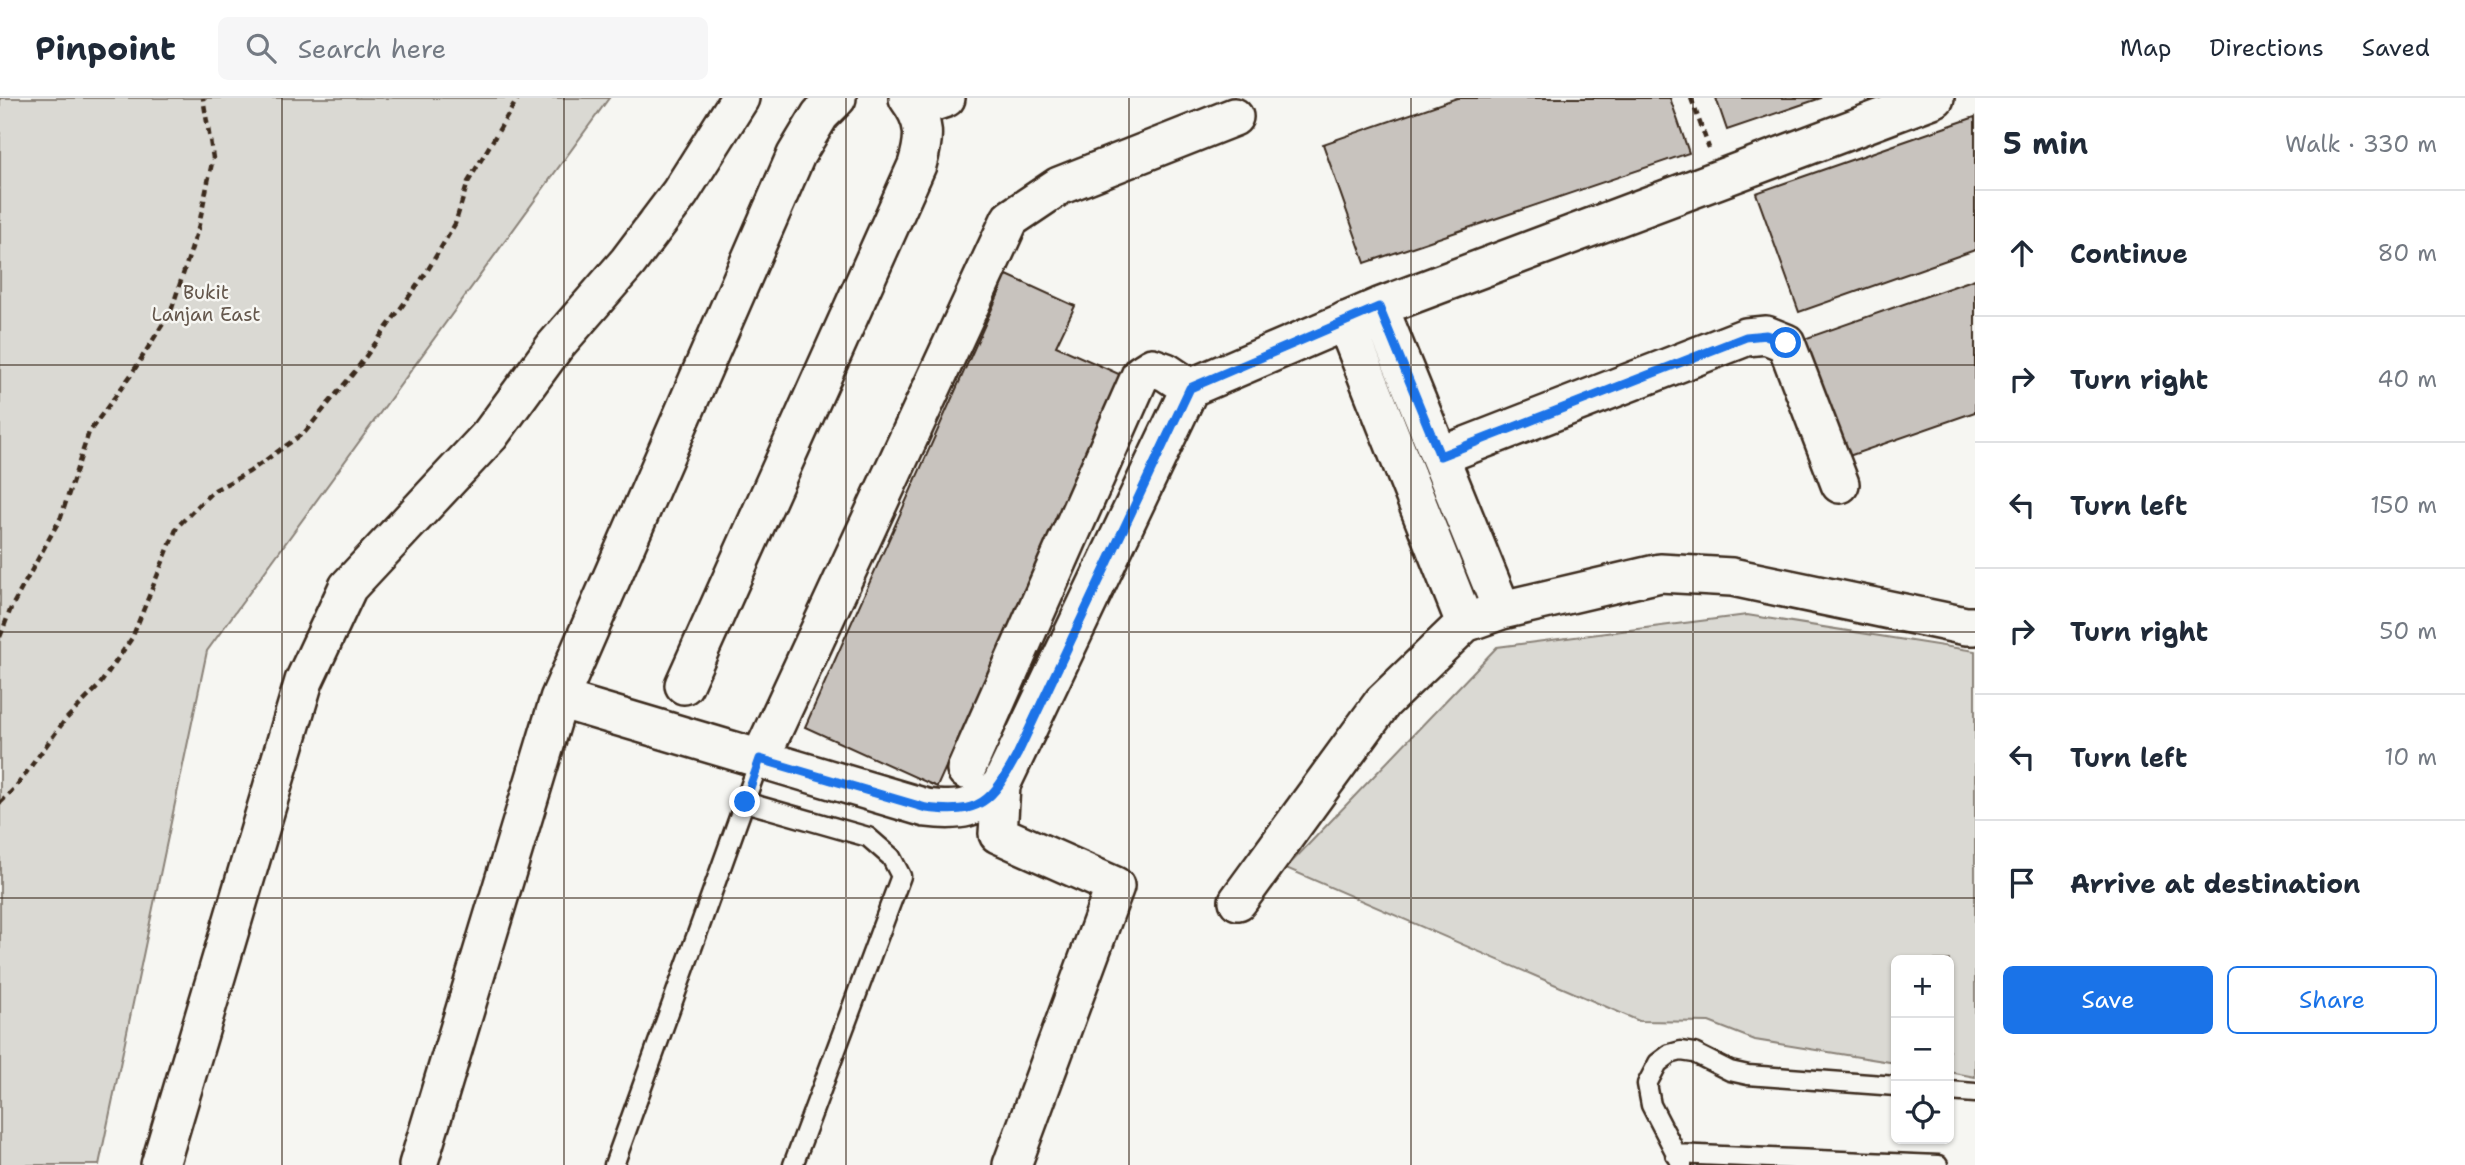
<!DOCTYPE html>
<html lang="en">
<head>
<meta charset="utf-8">
<style>
  body { margin:0; font-family:"Shantell Sans",sans-serif; background:#f6f6f7; color:#1f2937 }
  .controls { position:absolute; right:21px; bottom:21px; display:grid; overflow:hidden; border-radius:10px; box-shadow:0 2px 5px #0004 }
  .controls button { width:63px; height:63px; display:grid; place-items:center; padding:0; border:0; border-bottom:2px solid #e0e1e3; background:#fff; color:#1f2937; font:35px sans-serif }
  .stop { position:absolute; width:21px; height:21px; margin:-16px; border:5px solid #1a73e8; border-radius:50%; background:#fff }
  .stop.end { background:#1a73e8; border-color:#fff; box-shadow:0 2px 7px #0008 }
  .list { margin:0; padding:0; list-style:none }
  h2 { display:flex; justify-content:space-between; align-items:center; height:91px; margin:0; padding:0 28px; font-size:30px }
  h2 small { font-size:23px; font-weight:400; color:#747a83 }
  .list li { display:grid; grid-template-columns:46px 1fr auto; gap:21px; align-items:center; box-sizing:border-box; height:126px; padding:0 28px; border-top:2px solid #e0e1e3 }
  .list b { display:block; font-size:26px; white-space:nowrap }
  .list em { font-size:23px; font-style:normal; color:#747a83 }
  .actions { display:flex; gap:14px; padding:21px 28px }
  .actions a { flex:1; padding:16px 0; border:2px solid #1a73e8; border-radius:10px; text-align:center; font-size:24px; color:#1a73e8 }
  .actions .main { background:#1a73e8; color:#fff }
  .icon { flex:none; width:38px; height:38px; fill:none; stroke:currentColor; stroke-width:2; stroke-linecap:round; stroke-linejoin:round }
  .map { position:relative; flex:none; width:1975px; height:1067px; overflow:hidden }
  header { display:flex; align-items:center; gap:42px; box-sizing:border-box; height:98px; padding:0 35px; background:#fff; border-bottom:2px solid #e0e1e3 }
  header strong { font-size:33px }
  nav { display:flex; gap:38px; margin-inline-start:auto; font-size:24px }
  .search { width:490px; height:63px; background:#f6f6f7; display:flex; align-items:center; gap:18px; box-sizing:border-box; padding:0 24px; border-radius:10px; color:#747a83; font-size:26px }
  main { display:flex }
  aside { flex:1; background:#fff }
  .map>svg:first-child { display:block }
  .green { fill:#dad9d3; stroke:#8a8278; stroke-width:2 }
  .building { fill:#c8c3be; stroke:#3b2a1e; stroke-width:2 }
  .lines { fill:none; stroke-linecap:round; stroke-linejoin:round }
  .lane-casing { stroke:#3b2a1e; stroke-width:23 }
  .street-casing { stroke:#3b2a1e; stroke-width:42 }
  .path { stroke:#3b2a1e; stroke-width:4.5; stroke-dasharray:7 5; stroke-linecap:butt }
  .lane { stroke:#f6f6f2; stroke-width:18 }
  .street { stroke:#f6f6f2; stroke-width:37 }
  .route { stroke:#1a73e8; stroke-width:9 }
  .grid { fill:none; stroke:#3b2a1e; stroke-width:2; stroke-opacity:0.55 }
  .labels { text-anchor:middle; dominant-baseline:central; stroke-width:5; stroke-linejoin:round; paint-order:stroke }
  .park-label { font-size:19px; fill:#63564b; stroke:#f6f6f2 }
</style>
</head>
<body>
<header>
<strong>Pinpoint</strong>
<div class="search"><svg class="icon" aria-label="search" viewBox="0 0 24 24"><circle cx="10" cy="10" r="6"/><path d="M15 15l6 6"/></svg>Search here</div>
<nav><a>Map</a><a>Directions</a><a>Saved</a></nav>
</header>
<main>
<div class="map">
<svg width="1975" height="1067" viewBox="0 0 1975 1067">
  <rect width="100%" height="100%" fill="#f6f6f2"/>
  <filter id="ink" filterUnits="userSpaceOnUse"><feTurbulence type="fractalNoise" baseFrequency=".0143" numOctaves="2"/><feDisplacementMap in="SourceGraphic" scale="14" xChannelSelector="R" yChannelSelector="G"/><feConvolveMatrix kernelMatrix="1 2 1 2 8 2 1 2 1" color-interpolation-filters="sRGB"/></filter>
  <g filter="url(#ink)">
    <!-- green -->
    <path class="green" d="M0,0H609L207,553L99,1067H0Z
      M1747,517L1975,553V979L1949,974V862H1896V965L1755,942L1709,924L1639,923L1286,770L1497,549Z"/>
    <!-- building -->
    <path class="building" d="M1457,0H1670L1689,55L1365,165L1323,46Z
      M1716,0H1821L1727,32Z
      M1975,19V152L1799,214L1756,95Z
      M1007,177L1075,208L1056,248L1121,277L937,689L805,629Z
      M1975,181V314L1846,359L1804,241Z"/>
    <g class="lines">
      <!-- lane casing -->
      <g class="lane-casing">
        <path id="lane" d="M745,704L868,739L891,759L901,778L793,1067
          M1949,993L1975,995
          M1675,1056L1938,1067
          M614,1067L760,661
          M1682,1067L1651,1007L1647,986L1658,965L1670,956L1681,953L1694,955L1730,973L1748,977L1896,988"/>
      </g>
      <!-- street casing -->
      <g class="street-casing">
        <path id="street" d="M916,10L946,0
          M1379,209L1502,512
          M1345,223L1465,525
          M1440,358L1746,239L1766,237L1786,245L1840,386
          M684,587L917,67C925,40 926,24 908,0
          M559,601L926,710C960,714 976,712 1001,687L1190,290L1379,209L1935,0
          M760,661L1010,121L1059,88L1234,19
          M966,672L1141,276L1152,269L1166,274L1190,290
          M1001,687L998,736L1115,788L1012,1067
          M1238,803L1383,604L1465,525L1502,512L1660,475L1732,479L1966,528H1975
          M160,1067L304,583L348,489L490,337L555,248L628,164L680,95L740,0
          M418,1067L559,601L796,57L820,17L837,0"/>
      </g>
      <!-- path -->
      <path class="path" d="M1691,0L1709,50
        M0,539L11,510L61,419L89,334L131,277L171,213L198,131L213,60L203,0
        M0,705L15,690L65,622L98,589L132,540L177,429L213,393L249,374L305,334L356,272L426,175L455,126L468,84L518,0"/>
      <!-- lane -->
      <use href="#lane" class="lane"/>
      <!-- street -->
      <use href="#street" class="street"/>
    </g>
  </g>
  <g class="lines" filter="url(#ink)">
    <!-- route -->
    <path class="route" d="M745,704L760,661L926,710C980,717 992,704 1017,657L1190,290L1379,209L1440,358L1746,239L1766,237L1786,245"/>
  </g>
  <!-- grid -->
  <path class="grid" d="M282,0V1067M564,0V1067M846,0V1067M1129,0V1067M1411,0V1067M1693,0V1067M0,267H1975M0,534H1975M0,800H1975"/>
  <g class="labels">
    <!-- park labels -->
    <g class="park-label">
      <text x="206" y="194">Bukit<tspan x="206" dy="22">Lanjan East</tspan></text>
    </g>
  </g>
</svg>
<div class="controls">
<button>+</button>
<button>−</button>
<button><svg class="icon" aria-label="locate" viewBox="0 0 24 24"><circle cx="12" cy="12" r="6"/><path d="M12 2v4M12 18v4M2 12h4M18 12h4"/></svg></button>
</div>
<div class="stop" style="left:1786px;top:245px"></div>
<div class="stop end" style="left:745px;top:704px"></div>
</div>
<aside>
<h2>5 min<small>Walk · 330 m</small></h2>
<ul class="list">
<li><svg class="icon" aria-label="ahead" viewBox="0 0 24 24"><path d="M12 20V5M6 11l6-6 6 6"/></svg><div><b>Continue</b></div><em>80 m</em></li>
<li><svg class="icon" aria-label="right" viewBox="0 0 24 24"><path d="M7 20v-9h11M14 6l5 5-5 5"/></svg><div><b>Turn right</b></div><em>40 m</em></li>
<li><svg class="icon" aria-label="left" viewBox="0 0 24 24"><path d="M17 20v-9H6M10 6l-5 5 5 5"/></svg><div><b>Turn left</b></div><em>150 m</em></li>
<li><svg class="icon" aria-label="right" viewBox="0 0 24 24"><path d="M7 20v-9h11M14 6l5 5-5 5"/></svg><div><b>Turn right</b></div><em>50 m</em></li>
<li><svg class="icon" aria-label="left" viewBox="0 0 24 24"><path d="M17 20v-9H6M10 6l-5 5 5 5"/></svg><div><b>Turn left</b></div><em>10 m</em></li>
<li><svg class="icon" aria-label="arrive" viewBox="0 0 24 24"><path d="M6 21V4h12l-3 4 3 4H6"/></svg><div><b>Arrive at destination</b></div></li>
</ul>
<div class="actions"><a class="main">Save</a><a>Share</a></div>
</aside>
</main>
</body>
</html>
